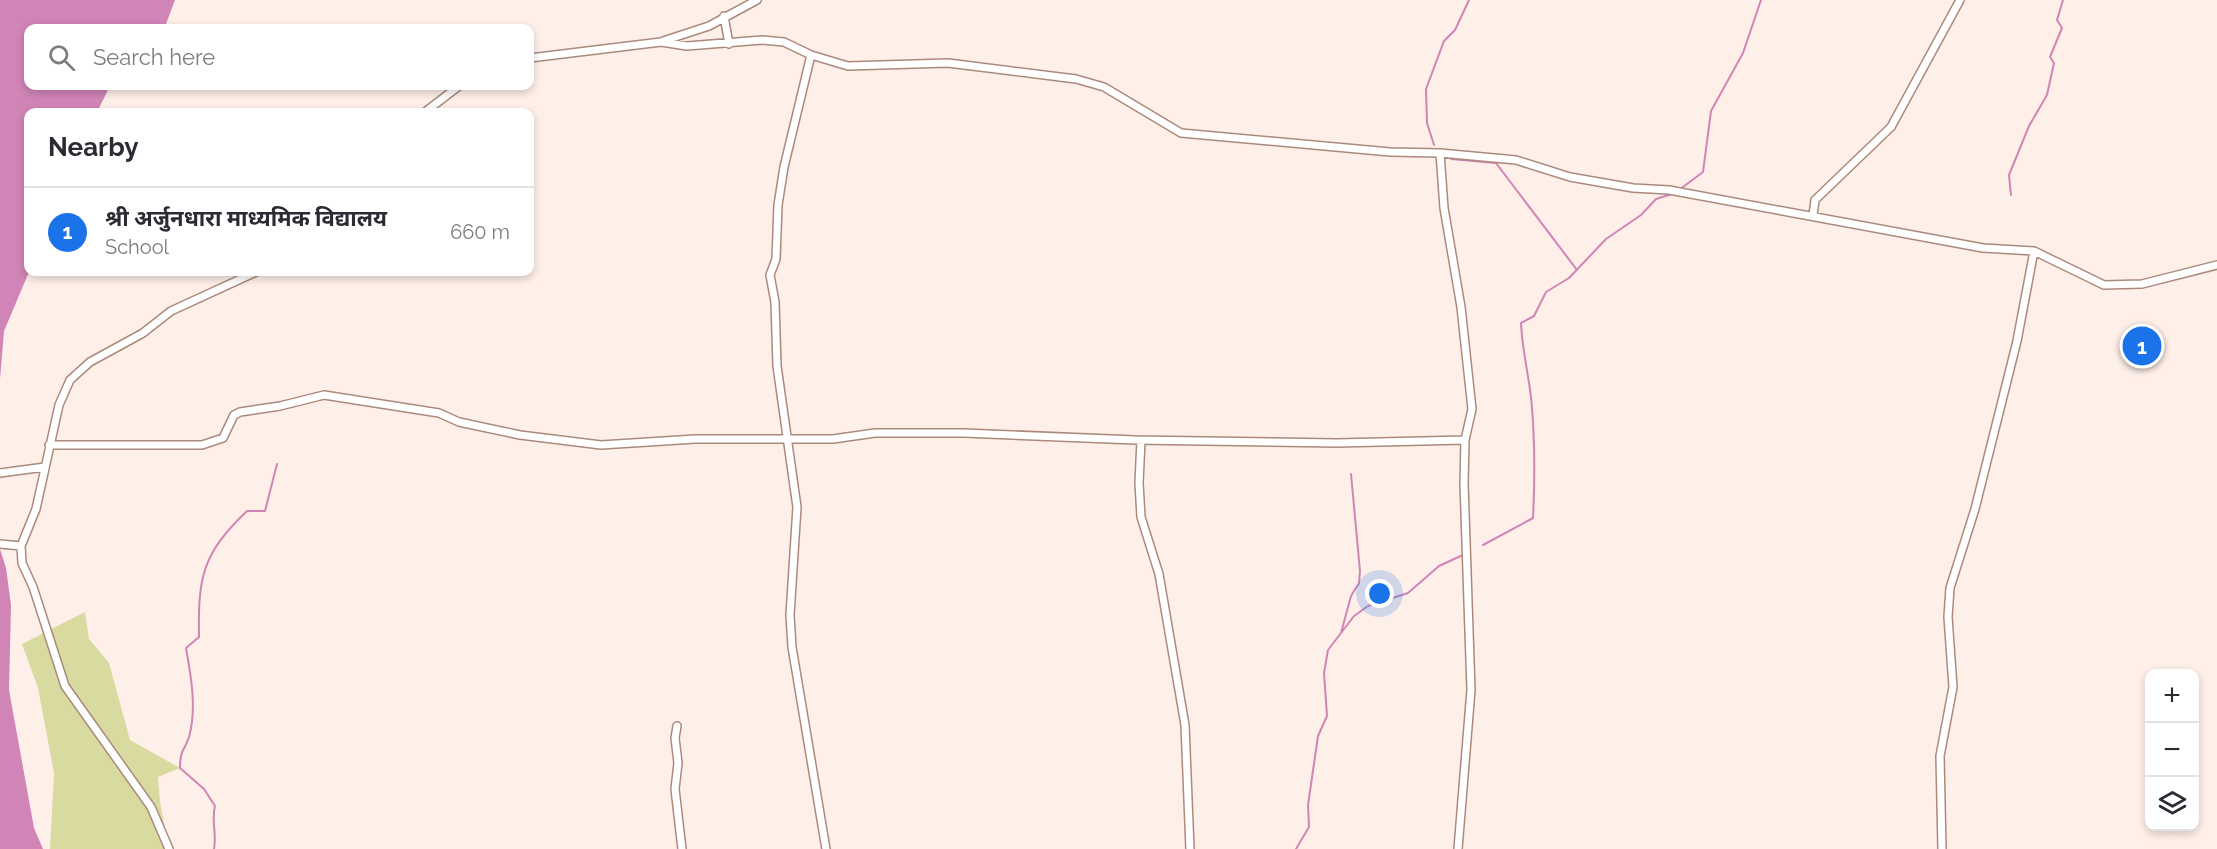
<!DOCTYPE html>
<html lang="en">
<head>
<meta charset="utf-8">
<style>
  body { margin:0; font-family:Raleway,"Noto Sans Devanagari",sans-serif; background:#f7f7f7; color:#2b2b33 }
  .controls { position:absolute; right:18px; bottom:18px; display:grid; overflow:hidden; border-radius:12px; box-shadow:0 3px 9px #0003 }
  .controls button { width:54px; height:54px; display:grid; place-items:center; padding:0; border:0; border-bottom:2px solid #e1e1e2; background:#fff; color:#2b2b33; font:30px sans-serif }
  .you { position:absolute; left:1380px; top:594px; width:21px; height:21px; margin:-15px; border:4px solid #fff; border-radius:50%; background:#1a73e8; box-shadow:0 0 0 9px #1a73e833 }
  .badge { display:grid; place-items:center; width:39px; height:39px; border-radius:50%; background:#1a73e8; color:#fff; font-size:20px; font-weight:700 }
  .pin { position:absolute; translate:-50% -50%; border:3px solid #fff; box-shadow:0 2px 6px #0006 }
  .list { margin:0; padding:0; list-style:none }
  h2 { display:flex; justify-content:space-between; align-items:center; height:78px; margin:0; padding:0 24px; font-size:26px }
  h2 small { font-size:20px; font-weight:400; color:#7c7c81 }
  .list li { display:grid; grid-template-columns:39px 1fr auto; gap:18px; align-items:center; box-sizing:border-box; height:90px; padding:0 24px; border-top:2px solid #e1e1e2 }
  .list b { display:block; font-size:22px; white-space:nowrap }
  .list p { margin:0; font-size:20px; white-space:nowrap; color:#7c7c81 }
  .list em { font-size:20px; font-style:normal; color:#7c7c81 }
  .icon { flex:none; width:33px; height:33px; fill:none; stroke:currentColor; stroke-width:2; stroke-linecap:round; stroke-linejoin:round }
  .map { position:relative; flex:none; width:2217px; height:849px; overflow:hidden }
  .search { position:absolute; background:#fff; box-shadow:0 3px 9px #0003; left:24px; top:24px; width:510px; height:66px; display:flex; align-items:center; gap:15px; box-sizing:border-box; padding:0 21px; border-radius:12px; color:#7c7c81; font-size:22px }
  .panel { position:absolute; background:#fff; box-shadow:0 3px 9px #0003; left:24px; top:108px; width:510px; height:168px; border-radius:12px }
  .map>svg:first-child { display:block }
  .green { fill:#d9da9f }
  .water { fill:#d085b6 }
  .lines { fill:none; stroke-linecap:round; stroke-linejoin:round }
  .stream { stroke:#d085b6; stroke-width:2 }
  .minor-casing { stroke:#ab8a7c; stroke-width:10 }
  .minor { stroke:#fff; stroke-width:7 }
</style>
</head>
<body>
<div class="map">
<svg width="2217" height="849" viewBox="0 0 2217 849">
  <rect width="100%" height="100%" fill="#feefe9"/>
  <!-- green -->
  <path class="green" d="M85,612L89,639L109,663L130,740L180,768L158,777L160,802L169,849H50L54,773L38,688L22,644Z"/>
  <!-- water -->
  <path class="water" d="M0,0H175L166,24L161,28H28V86H110L97,112H28L29,272L4,331L0,379Z
    M0,549L6,568L11,605L9,690L34,828L43,849H0Z"/>
  <g class="lines">
    <!-- stream -->
    <path class="stream" d="M1434,145L1427,123L1426,89L1444,41L1455,30L1469,0
      M1451,159L1496,163L1577,270
      M1679,190L1703,172L1711,111L1743,53L1761,0
      M2011,195L2009,175L2029,126L2047,95L2054,63L2050,57L2062,28L2057,20L2063,0
      M1483,545L1533,518C1535,478 1535,437 1531,397C1528,372 1522,348 1521,323L1534,316L1546,292L1569,278L1606,239L1641,215L1656,199L1675,193
      M1341,633L1351,596L1359,583L1360,571L1351,474
      M214,849C217,833 211,820 215,806L204,789L180,768C180,749 184,752 189,737C197,709 191,676 186,648L199,637C198,577 202,554 247,511H265L277,464
      M1296,849L1309,827L1308,805L1318,736L1327,716L1324,673L1328,650L1354,616L1368,606L1408,593L1439,566L1465,554"/>
    <!-- minor casing -->
    <g class="minor-casing">
      <path id="minor" d="M724,16L729,44
        M663,41L709,26L757,0
        M811,55L848,66L948,63L1076,79L1104,87L1181,133L1390,152L1440,153L1516,160L1570,177L1633,188L1669,190L1983,248L2034,251L2104,285L2142,284L2217,265
        M530,58L661,42L687,46L762,40L784,42L811,55L784,167L778,205L776,259L770,275L775,302L777,366L797,507L790,615L792,647L826,849
        M425,112L459,86
        M1440,153L1444,208L1461,307L1472,409L1465,440L1464,483L1471,690L1458,849
        M1813,215L1815,200L1891,127L1960,0
        M1141,440L1139,483L1141,517L1159,574L1185,725L1190,849
        M49,445H202L223,438L234,415L240,412L280,406L324,395L439,413L459,422L520,435L601,445L695,439H833L875,433H964L1135,440L1337,443L1465,440
        M0,473L45,467
        M0,544L21,546
        M677,726L675,738L678,763L675,789L682,849
        M169,849L151,807L65,686L33,587L22,563L21,546L36,509L59,405L70,380L90,362L143,333L171,311L256,272
        M1942,849L1940,756L1953,687L1948,617L1950,588L1975,509L2017,341L2034,251"/>
    </g>
    <!-- minor -->
    <use href="#minor" class="minor"/>
  </g>
</svg>
<div class="controls">
<button>+</button>
<button>−</button>
<button><svg class="icon" aria-label="layers" viewBox="0 0 24 24"><path d="M12 4l9 5-9 5-9-5zM3 14l9 5 9-5"/></svg></button>
</div>
<div class="you"></div>
<div class="pin badge" style="left:2142px;top:346px">1</div>
<div class="search"><svg class="icon" aria-label="search" viewBox="0 0 24 24"><circle cx="10" cy="10" r="6"/><path d="M15 15l6 6"/></svg>Search here</div>
<section class="panel">
<h2>Nearby<small></small></h2>
<ul class="list">
<li><span class="badge">1</span><div><b>श्री अर्जुनधारा माध्यमिक विद्यालय</b><p>School</p></div><em>660 m</em></li>
</ul>
</section>
</div>
</body>
</html>
